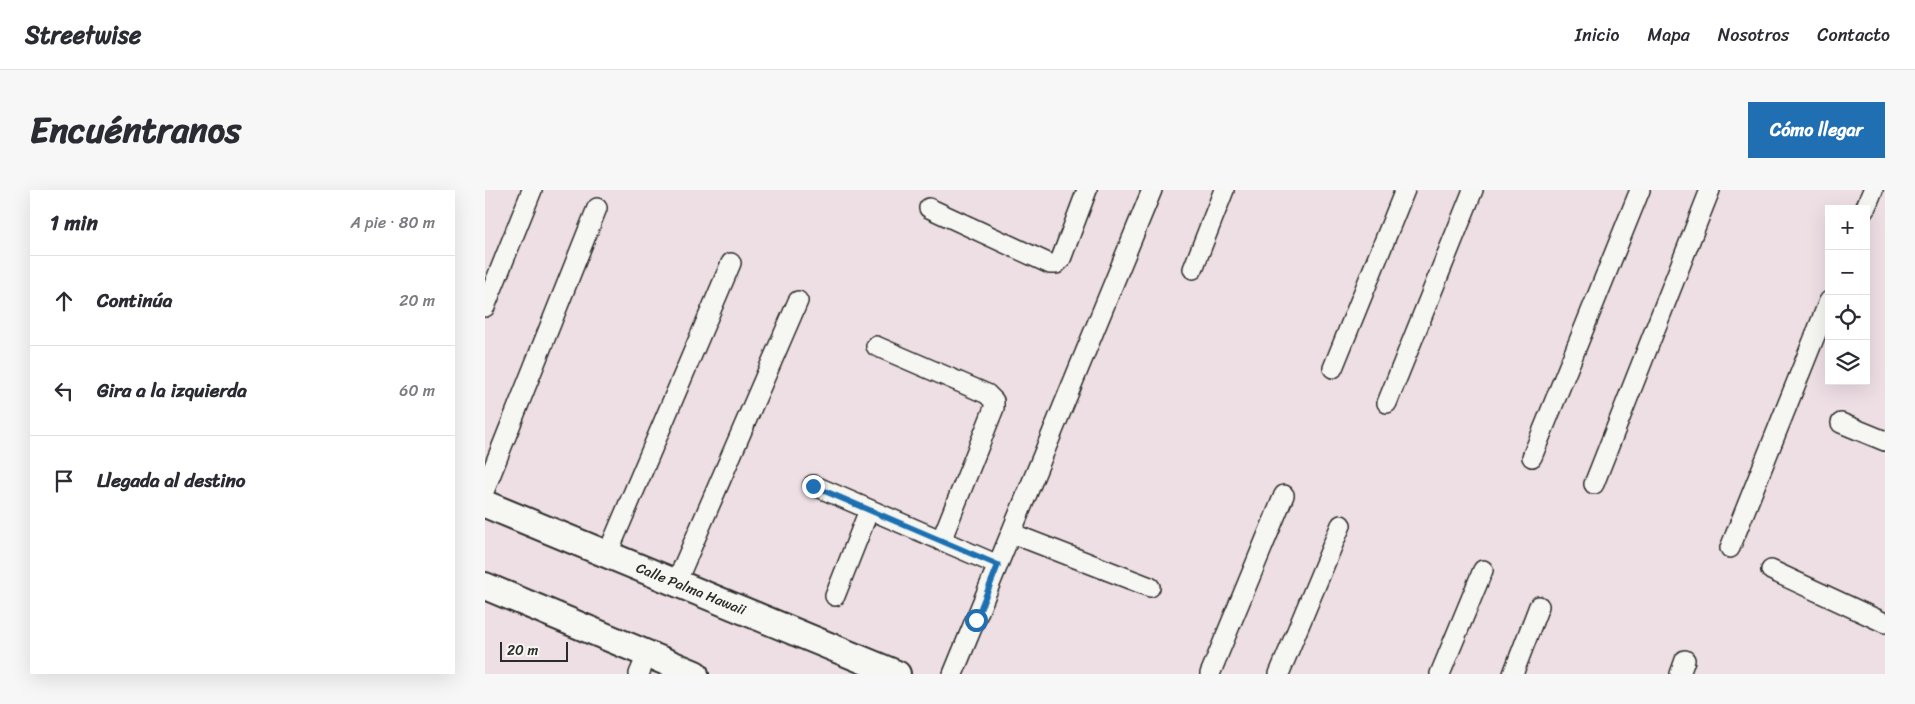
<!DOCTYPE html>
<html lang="es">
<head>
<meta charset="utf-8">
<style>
  body { margin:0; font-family:Sriracha,sans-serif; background:#f7f7f7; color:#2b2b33 }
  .controls { position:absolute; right:15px; top:15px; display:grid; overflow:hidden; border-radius:0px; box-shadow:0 5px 20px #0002 }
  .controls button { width:45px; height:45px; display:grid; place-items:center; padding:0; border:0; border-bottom:1px solid #e1e1e2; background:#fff; color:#2b2b33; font:25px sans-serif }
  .scale { position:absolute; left:15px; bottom:12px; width:68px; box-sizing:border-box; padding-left:5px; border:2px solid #2b2b2b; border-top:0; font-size:14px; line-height:18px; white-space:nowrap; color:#2b2b2b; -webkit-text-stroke:4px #f6f6f2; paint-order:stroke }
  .stop { position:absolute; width:15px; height:15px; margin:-11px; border:4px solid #1f6fb2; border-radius:50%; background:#fff }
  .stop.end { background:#1f6fb2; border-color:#fff; box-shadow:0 1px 5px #0008 }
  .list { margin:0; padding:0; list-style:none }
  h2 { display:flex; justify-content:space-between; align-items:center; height:65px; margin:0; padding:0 20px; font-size:21px }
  h2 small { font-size:16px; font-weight:400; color:#7c7c81 }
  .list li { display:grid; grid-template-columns:32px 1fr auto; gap:15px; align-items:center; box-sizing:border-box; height:90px; padding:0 20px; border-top:1px solid #e1e1e2 }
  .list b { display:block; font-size:19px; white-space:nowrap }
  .list em { font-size:16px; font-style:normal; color:#7c7c81 }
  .icon { flex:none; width:28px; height:28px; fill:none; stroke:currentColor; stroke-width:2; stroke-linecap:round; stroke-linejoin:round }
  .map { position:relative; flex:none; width:1400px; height:484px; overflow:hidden; border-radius:0px }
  header { display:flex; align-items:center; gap:30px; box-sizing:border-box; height:70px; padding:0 25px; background:#fff; border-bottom:1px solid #e1e1e2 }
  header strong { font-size:24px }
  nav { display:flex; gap:28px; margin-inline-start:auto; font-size:18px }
  .intro { display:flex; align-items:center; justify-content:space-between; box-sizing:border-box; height:120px; padding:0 30px }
  h1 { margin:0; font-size:35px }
  .button { padding:12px 22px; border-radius:0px; background:#1f6fb2; color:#fff; font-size:18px; font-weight:700 }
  main { display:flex; gap:30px; padding:0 30px }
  aside { flex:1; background:#fff; border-radius:0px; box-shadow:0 5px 20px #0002 }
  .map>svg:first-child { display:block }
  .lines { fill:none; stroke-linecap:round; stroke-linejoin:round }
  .street-casing { stroke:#2b2b2b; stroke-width:22 }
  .secondary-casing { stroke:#2b2b2b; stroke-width:30 }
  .street { stroke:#f6f6f2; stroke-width:19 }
  .secondary { stroke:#f6f6f2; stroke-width:26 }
  .route { stroke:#1f6fb2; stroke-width:6 }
  .labels { text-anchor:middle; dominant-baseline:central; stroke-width:4; stroke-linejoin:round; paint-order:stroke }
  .street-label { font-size:14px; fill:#2b2b2b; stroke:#f6f6f2 }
</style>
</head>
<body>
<header>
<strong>Streetwise</strong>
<nav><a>Inicio</a><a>Mapa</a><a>Nosotros</a><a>Contacto</a></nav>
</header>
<div class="intro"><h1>Encuéntranos</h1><a class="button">Cómo llegar</a></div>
<main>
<aside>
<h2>1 min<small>A pie · 80 m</small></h2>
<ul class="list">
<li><svg class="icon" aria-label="ahead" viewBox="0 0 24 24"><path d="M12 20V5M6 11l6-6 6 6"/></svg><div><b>Continúa</b></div><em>20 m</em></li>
<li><svg class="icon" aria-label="left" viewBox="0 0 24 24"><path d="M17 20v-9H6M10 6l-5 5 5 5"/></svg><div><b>Gira a la izquierda</b></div><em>60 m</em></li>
<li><svg class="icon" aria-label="arrive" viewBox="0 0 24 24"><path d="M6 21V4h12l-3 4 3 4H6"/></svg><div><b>Llegada al destino</b></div></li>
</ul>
</aside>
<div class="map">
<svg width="1400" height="484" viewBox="0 0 1400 484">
  <rect width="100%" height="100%" fill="#eedfe5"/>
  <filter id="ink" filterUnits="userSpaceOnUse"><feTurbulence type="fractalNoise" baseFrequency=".02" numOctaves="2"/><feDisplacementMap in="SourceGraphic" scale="10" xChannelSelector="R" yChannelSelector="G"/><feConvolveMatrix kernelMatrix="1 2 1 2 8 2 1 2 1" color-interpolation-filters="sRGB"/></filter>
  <g filter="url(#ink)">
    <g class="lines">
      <!-- street casing -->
      <g class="street-casing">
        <path id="street" d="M444,18L565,74H571L576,69L602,0
          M1380,19L1388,0
          M708,79L739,0
          M0,117L47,0
          M391,156L502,204L509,211V218L456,351
          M848,178L920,0
          M902,213L988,0
          M1356,233L1400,251
          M1047,267L1155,0
          M1109,294L1225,0
          M328,295L513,375
          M0,299L112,18
          M526,343L665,397
          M1245,358L1344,111
          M122,365L246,73
          M1286,380L1400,433
          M191,393L313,111
          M350,406L384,320
          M154,484L162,465
          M468,484L667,0
          M725,484L799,305
          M794,484L856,335
          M955,484L998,380
          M1028,484L1054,416
          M1195,484L1200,470"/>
      </g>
      <!-- secondary casing -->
      <g class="secondary-casing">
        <path id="secondary" d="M0,314L412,484
          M0,396L210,484"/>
      </g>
      <!-- street -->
      <use href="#street" class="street"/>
      <!-- secondary -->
      <use href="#secondary" class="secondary"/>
    </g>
  </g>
  <g class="lines" filter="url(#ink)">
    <!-- route -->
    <path class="route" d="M328,296L513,375L491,430"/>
  </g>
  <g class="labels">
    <!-- street labels -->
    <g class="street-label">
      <text transform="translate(206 399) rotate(22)">Calle Palma Hawaii</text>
    </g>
  </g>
</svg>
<div class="controls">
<button>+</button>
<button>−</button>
<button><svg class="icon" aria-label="locate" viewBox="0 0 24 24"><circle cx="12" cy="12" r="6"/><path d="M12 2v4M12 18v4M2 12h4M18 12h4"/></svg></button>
<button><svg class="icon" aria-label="layers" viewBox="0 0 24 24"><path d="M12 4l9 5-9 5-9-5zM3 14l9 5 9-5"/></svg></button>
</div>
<div class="scale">20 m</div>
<div class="stop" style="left:491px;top:430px"></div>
<div class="stop end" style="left:328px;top:296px"></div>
</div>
</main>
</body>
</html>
